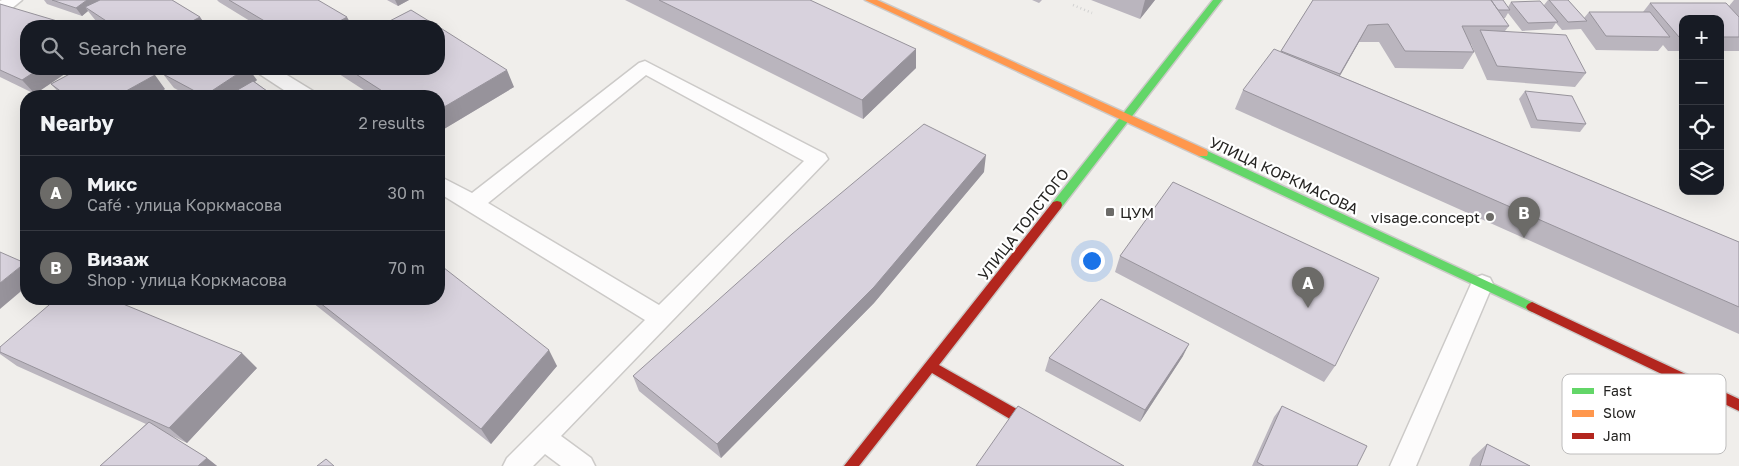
<!DOCTYPE html>
<html lang="en">
<head>
<meta charset="utf-8">
<style>
  body { margin:0; font-family:"Golos Text",sans-serif; background:#242831; color:#f1f3f6 }
  .controls { position:absolute; right:15px; top:15px; display:grid; overflow:hidden; border-radius:10px; box-shadow:0 5px 20px #0002 }
  .controls button { width:45px; height:45px; display:grid; place-items:center; padding:0; border:0; border-bottom:1px solid #363941; background:#171b24; color:#f1f3f6; font:25px sans-serif }
  .you { position:absolute; left:1091px; top:260px; width:18px; height:18px; margin:-12px; border:4px solid #fff; border-radius:50%; background:#1a73e8; box-shadow:0 0 0 8px #1a73e833 }
  .badge { display:grid; place-items:center; width:32px; height:32px; border-radius:50%; background:#6c6b68; color:#fff; font-size:16px; font-weight:700 }
  .pin { position:absolute; translate:-50% -41px; filter:drop-shadow(0 1px 2px #0008) }
  .pin::after { content:''; position:absolute; top:26px; width:18px; height:15px; background:inherit; clip-path:polygon(0 0,100% 0,50% 100%) }
  .list { margin:0; padding:0; list-style:none }
  h2 { display:flex; justify-content:space-between; align-items:center; height:65px; margin:0; padding:0 20px; font-size:21px }
  h2 small { font-size:16px; font-weight:400; color:#9ea1a6 }
  .list li { display:grid; grid-template-columns:32px 1fr auto; gap:15px; align-items:center; box-sizing:border-box; height:75px; padding:0 20px; border-top:1px solid #363941 }
  .list b { display:block; font-size:19px; white-space:nowrap }
  .list p { margin:0; font-size:16px; white-space:nowrap; color:#9ea1a6 }
  .list em { font-size:16px; font-style:normal; color:#9ea1a6 }
  .icon { flex:none; width:28px; height:28px; fill:none; stroke:currentColor; stroke-width:2; stroke-linecap:round; stroke-linejoin:round }
  .map { position:relative; flex:none; width:1739px; height:466px; overflow:hidden }
  .search { position:absolute; background:#171b24; box-shadow:0 5px 20px #0002; left:20px; top:20px; width:425px; height:55px; display:flex; align-items:center; gap:12px; box-sizing:border-box; padding:0 18px; border-radius:20px; color:#9ea1a6; font-size:19px }
  .panel { position:absolute; background:#171b24; box-shadow:0 5px 20px #0002; left:20px; top:90px; width:425px; height:215px; border-radius:20px }
  .map>svg:first-child { display:block }
  .lines { fill:none; stroke-linecap:round; stroke-linejoin:round }
  .lane-casing { stroke:#cccac8; stroke-width:3 }
  .fast-casing { stroke:#cccac8; stroke-width:3 }
  .slow-casing { stroke:#cccac8; stroke-width:3 }
  .jam-casing { stroke:#cccac8; stroke-width:3 }
  .path { stroke:#d1d1d1; stroke-width:2.5; stroke-dasharray:1 3; stroke-linecap:butt }
  .lane { fill:#fdfcfc; fill-rule:evenodd }
  .fast { fill:#63d668; fill-rule:evenodd }
  .slow { fill:#ff974d; fill-rule:evenodd }
  .jam { fill:#b3261e; fill-rule:evenodd }
  .wall { fill:#bab5be }
  .shaded-wall { fill:#97939b }
  .building { fill:#d8d2dd; stroke:#97939b }
  .poi-dot { fill:#6c6b68; stroke:#fff; stroke-width:2 }
  .labels { text-anchor:middle; dominant-baseline:central; stroke-width:4.5; stroke-linejoin:round; paint-order:stroke }
  .street-label { font-size:15px; fill:#252422; stroke:#fff }
  .poi-label { font-size:15px; fill:#252422; stroke:#fff; text-anchor:start }
  .key { fill:#fff; stroke:#bebdbd; stroke-width:1 }
  .key-label { font-size:14px; fill:#252422 }
</style>
</head>
<body>
<div class="map">
<svg width="1739" height="466" viewBox="0 0 1739 466">
  <rect width="100%" height="100%" fill="#f0eeeb"/>
  <g class="lines">
    <!-- lane casing -->
    <g class="lane-casing">
      <path id="lane" d="M2,0H22L6,13L0,14V1Z
        M645,61L825,154L828,159L561,436L591,458L595,466H561L545,454L533,466H503L507,458L645,320L439,193V176L472,193L639,63ZM646,75L804,161L659,305L488,203Z
        M255,69H277L313,91L315,96H293L258,73Z
        M1482,275L1490,278L1493,284L1416,466H1390L1471,284L1474,278Z"/>
    </g>
    <!-- fast casing -->
    <g class="fast-casing">
      <path id="fast" d="M1213,0H1222L1061,208H1053L1052,205L1053,202Z
        M1203,149L1536,304L1538,307L1536,310L1532,312L1528,310L1199,156L1198,153L1199,150Z"/>
    </g>
    <!-- slow casing -->
    <g class="slow-casing">
      <path id="slow" d="M865,0H877L1207,150L1208,153L1207,156H1199Z"/>
    </g>
    <!-- jam casing -->
    <g class="jam-casing">
      <path id="jam" d="M1057,201L1061,202L1062,205L1061,208L939,365L1020,411L1022,415L1020,419L1015,421L1010,419L932,373L859,466H844L1053,202Z
        M1532,302L1739,399V411L1528,310L1526,307L1528,304Z"/>
    </g>
    <!-- path -->
    <path class="path" d="M1073,5L1092,13"/>
    <!-- lane -->
    <use href="#lane" class="lane"/>
    <!-- fast -->
    <use href="#fast" class="fast"/>
    <!-- slow -->
    <use href="#slow" class="slow"/>
    <!-- jam -->
    <use href="#jam" class="jam"/>
  </g>
  <!-- wall -->
  <path class="wall" d="M44,0H172L200,17L206,26H104L96,21L88,11L82,16L47,4Z
    M217,0H318L352,26H258L219,2Z
    M387,0H409L398,6Z
    M625,0H810L916,68L863,119Z
    M1032,0H1042L1039,3Z
    M1091,0H1155L1140,19Z
    M1313,0L1508,7L1511,2L1544,5L1548,0H1568L1584,18L1589,12H1643L1650,3L1729,6L1734,0H1739V51H1720V19H1683V51H1668L1663,45L1658,51L1596,50L1581,29L1562,30L1556,23L1552,29L1522,31L1508,13L1505,18H1503L1509,26L1505,31L1586,73L1575,87L1487,80L1471,44H1470L1474,52L1463,69L1395,68L1379,42H1359L1340,76L1739,242V334L1235,109L1243,90L1280,52Z
    M0,4L26,69H72L35,94L0,77Z
    M334,69H439L514,87L439,132V96H373L336,72Z
    M163,74L257,80L255,82L274,96H189L174,88Z
    M51,84L165,89L153,96H62Z
    M1525,91L1586,124L1580,132L1531,128L1519,99Z
    M984,172L874,303L721,458L639,391L633,376Z
    M1120,256L1335,366L1324,382L1115,272Z
    M308,299H439L557,366L491,444Z
    M0,347L257,368L187,443L170,435L207,458L217,466H100L146,424L17,366L0,354Z
    M1183,356L1140,422L1045,371L1049,358Z
    M1282,406L1357,466H1252L1274,417Z
    M1487,444L1530,466H1469L1472,458Z"/>
  <!-- shaded-wall -->
  <path class="shaded-wall" d="M87,0H105L85,7L88,11L82,16L76,8Z
    M395,0H409L398,6Z
    M1145,0H1155L1140,19Z
    M200,17L206,26H183Z
    M347,17L352,26H331Z
    M1368,25L1359,42L1331,91L1340,74Z
    M916,49V68L863,119L862,100Z
    M39,69H72L35,94L22,80Z
    M245,69H249L257,80L234,96H204Z
    M507,70L514,87L439,132V110Z
    M155,75L165,89L153,96H117Z
    M986,155L984,172L874,303L721,458L717,444Z
    M25,263L26,264V287L0,309V283Z
    M1189,344L1183,356L1140,422L1145,410Z
    M549,350L557,366L491,444L481,429Z
    M242,353L257,368L187,443L169,428Z
    M207,458L217,466H198Z"/>
  <!-- building -->
  <path class="building" d="M52,0H87L76,8Z
    M100,0H172L200,17L183,26H114L85,7Z
    M229,0H318L347,17L331,26H273Z
    M659,0H810L916,49L862,100Z
    M1313,0H1491L1509,26H1462L1474,52L1405,51L1388,24L1368,25L1340,74L1281,51Z
    M1491,0H1503L1510,10H1498Z
    M1549,0H1568L1587,21L1568,22Z
    M1540,1L1558,22L1528,23L1511,2Z
    M1650,3H1726L1739,17V37H1720V19H1683V37H1679Z
    M0,4L74,26H26V69H39L22,80L0,70Z
    M411,10L437,26H380Z
    M1589,12H1650L1670,37L1606,36Z
    M439,27L507,70L439,110V96H390L348,69H439Z
    M1480,30L1566,35L1586,73L1497,66Z
    M1274,49L1739,242V307L1243,90Z
    M79,69H146L155,75L117,96H67L51,84Z
    M172,69H245L204,96L163,74Z
    M253,81L274,96H227Z
    M1525,91L1572,96L1586,124L1537,120Z
    M924,124L986,155L874,287L717,444L633,376L792,234Z
    M1173,182L1379,278L1335,366L1120,256Z
    M0,252L25,263L0,283Z
    M439,264L549,350L481,429L315,299H439Z
    M56,299H111L242,353L169,428L0,352V347Z
    M1101,299L1189,344L1145,410L1049,358Z
    M1018,406L1124,466H976Z
    M1282,406L1367,446L1357,466H1264L1257,462Z
    M149,422L207,458L198,466H100Z
    M1487,444L1530,466H1480Z
    M326,459L334,466H317Z"/>
  <!-- markers -->
  <g class="poi-dot">
    <rect x="1105" y="207" width="10" height="10" rx="2.5"/>
    <circle cx="1490" cy="217" r="5"/>
  </g>
  <g class="labels">
    <!-- street labels -->
    <g class="street-label">
      <text transform="translate(1284 175) rotate(25)">УЛИЦА КОРКМАСОВА</text>
      <text transform="translate(1023 224) rotate(-52)">УЛИЦА ТОЛСТОГО</text>
    </g>
    <!-- poi labels -->
    <g class="poi-label">
      <text x="1120" y="212">ЦУМ</text>
      <text x="1480" y="217" text-anchor="end">visage.concept</text>
    </g>
  </g>
  <!-- legend -->
  <rect x="1562" y="374" width="164" height="80" rx="8" class="key"/>
  <rect x="1572" y="388" width="22" height="6" fill="#63d668"/>
  <rect x="1572" y="410" width="22" height="7" fill="#ff974d"/>
  <rect x="1572" y="433" width="22" height="6" fill="#b3261e"/>
  <g class="key-label">
    <text x="1603" y="396">Fast</text>
    <text x="1603" y="418">Slow</text>
    <text x="1603" y="441">Jam</text>
  </g>
</svg>
<div class="controls">
<button>+</button>
<button>−</button>
<button><svg class="icon" aria-label="locate" viewBox="0 0 24 24"><circle cx="12" cy="12" r="6"/><path d="M12 2v4M12 18v4M2 12h4M18 12h4"/></svg></button>
<button><svg class="icon" aria-label="layers" viewBox="0 0 24 24"><path d="M12 4l9 5-9 5-9-5zM3 14l9 5 9-5"/></svg></button>
</div>
<div class="you"></div>
<div class="pin badge" style="left:1308px;top:308px">A</div>
<div class="pin badge" style="left:1524px;top:238px">B</div>
<div class="search"><svg class="icon" aria-label="search" viewBox="0 0 24 24"><circle cx="10" cy="10" r="6"/><path d="M15 15l6 6"/></svg>Search here</div>
<section class="panel">
<h2>Nearby<small>2 results</small></h2>
<ul class="list">
<li><span class="badge">A</span><div><b>Микс</b><p>Café · улица Коркмасова</p></div><em>30 m</em></li>
<li><span class="badge">B</span><div><b>Визаж</b><p>Shop · улица Коркмасова</p></div><em>70 m</em></li>
</ul>
</section>
</div>
</body>
</html>
